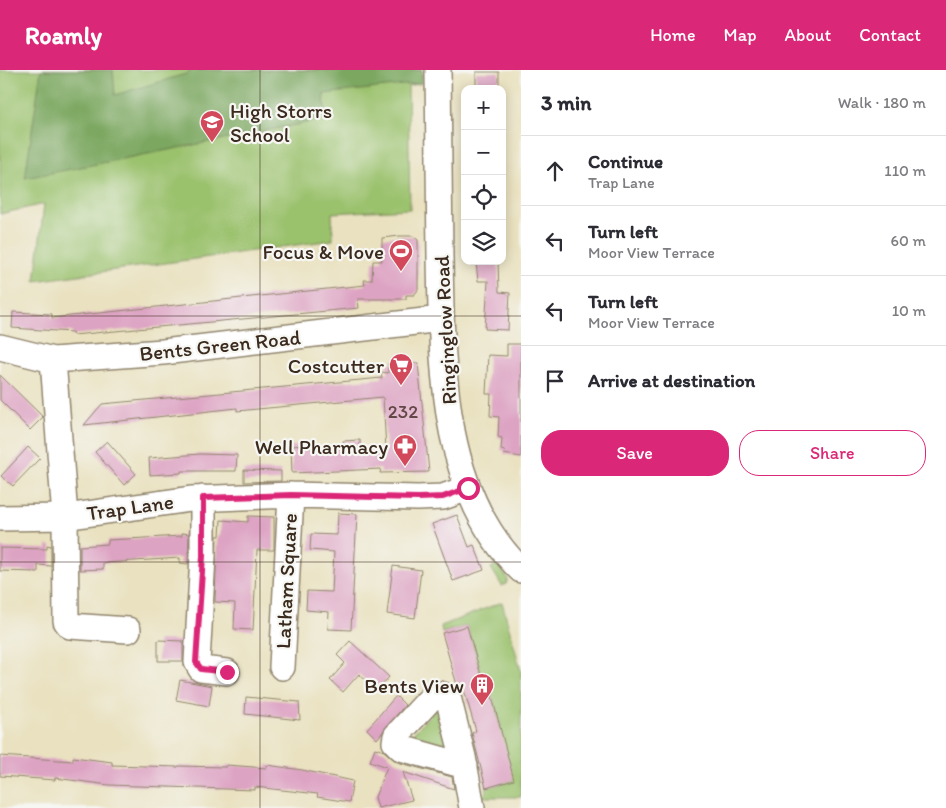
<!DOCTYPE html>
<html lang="en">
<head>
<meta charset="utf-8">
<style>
  body { margin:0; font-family:Itim,sans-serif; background:#f7f7f7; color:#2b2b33 }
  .controls { position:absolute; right:15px; top:15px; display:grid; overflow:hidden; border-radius:10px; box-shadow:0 2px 12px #0003 }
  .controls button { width:45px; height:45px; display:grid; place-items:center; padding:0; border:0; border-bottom:1px solid #e1e1e2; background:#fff; color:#2b2b33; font:25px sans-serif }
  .stop { position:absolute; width:15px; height:15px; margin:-11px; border:4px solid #db2777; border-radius:50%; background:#fff }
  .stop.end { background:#db2777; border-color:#fff; box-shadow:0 1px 5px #0008 }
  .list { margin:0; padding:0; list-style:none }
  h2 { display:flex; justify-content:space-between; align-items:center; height:65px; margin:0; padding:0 20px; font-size:21px }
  h2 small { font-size:16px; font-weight:400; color:#7c7c81 }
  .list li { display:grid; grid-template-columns:32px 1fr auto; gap:15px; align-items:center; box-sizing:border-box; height:70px; padding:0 20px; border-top:1px solid #e1e1e2 }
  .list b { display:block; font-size:19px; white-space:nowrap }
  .list p { margin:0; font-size:16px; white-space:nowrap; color:#7c7c81 }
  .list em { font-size:16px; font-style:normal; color:#7c7c81 }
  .actions { display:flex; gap:10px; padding:15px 20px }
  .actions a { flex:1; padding:11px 0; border:1px solid #db2777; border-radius:20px; text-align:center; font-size:18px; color:#db2777 }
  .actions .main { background:#db2777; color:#fff }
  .icon { flex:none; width:28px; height:28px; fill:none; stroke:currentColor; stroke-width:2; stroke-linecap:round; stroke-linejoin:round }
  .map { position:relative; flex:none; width:521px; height:738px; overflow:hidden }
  header { display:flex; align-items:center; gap:30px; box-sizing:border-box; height:70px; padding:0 25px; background:#db2777; color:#fff }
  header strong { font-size:24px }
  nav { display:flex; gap:28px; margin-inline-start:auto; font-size:18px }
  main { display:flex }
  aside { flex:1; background:#fff }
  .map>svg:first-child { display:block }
  .green { fill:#9ac16c; stroke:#6a7645 }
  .forest { fill:#7ba760; stroke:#5b683f }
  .building { fill:#dda3c3 }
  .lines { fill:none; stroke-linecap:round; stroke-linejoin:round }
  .minor-casing { stroke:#92866e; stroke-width:28 }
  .minor { stroke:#fff; stroke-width:25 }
  .route { stroke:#db2777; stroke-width:6 }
  .grid { fill:none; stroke:#3b2a1e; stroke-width:1; stroke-opacity:0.55 }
  .labels { text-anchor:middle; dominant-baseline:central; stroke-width:4.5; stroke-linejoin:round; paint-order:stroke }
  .number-label { font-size:19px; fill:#644847 }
  .poi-label { font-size:21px; fill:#3b2a1e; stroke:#f6f6f2; text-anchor:end }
  .street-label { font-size:21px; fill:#3b2a1e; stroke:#f6f6f2 }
</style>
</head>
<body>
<header>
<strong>Roamly</strong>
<nav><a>Home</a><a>Map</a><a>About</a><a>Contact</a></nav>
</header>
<main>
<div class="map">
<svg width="521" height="738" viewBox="0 0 521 738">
  <rect width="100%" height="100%" fill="#f6f6f2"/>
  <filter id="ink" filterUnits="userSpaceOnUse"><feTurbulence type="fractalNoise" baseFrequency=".02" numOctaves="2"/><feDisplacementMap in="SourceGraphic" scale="10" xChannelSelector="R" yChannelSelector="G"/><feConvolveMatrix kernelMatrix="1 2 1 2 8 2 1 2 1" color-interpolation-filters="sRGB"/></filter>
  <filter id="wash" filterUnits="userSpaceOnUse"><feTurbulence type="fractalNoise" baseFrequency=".0096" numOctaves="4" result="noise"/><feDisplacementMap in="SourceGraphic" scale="20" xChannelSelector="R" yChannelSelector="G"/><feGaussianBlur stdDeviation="1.12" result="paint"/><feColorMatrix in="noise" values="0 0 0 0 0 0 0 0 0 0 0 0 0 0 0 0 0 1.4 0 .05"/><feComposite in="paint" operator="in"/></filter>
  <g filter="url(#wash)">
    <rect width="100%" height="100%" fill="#e9e1bf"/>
    <!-- green -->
    <path class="green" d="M0,0H422V13L408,16L410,139L332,143L333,170L35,211L44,134L0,144Z
      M498,494L508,509L506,514L502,516L491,498Z
      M502,532L521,601V727H480L487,722L486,718L513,710L499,658L501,657L486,604L481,605L467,556L442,563L441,556Z
      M438,636L449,674L445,677L410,667Z"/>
    <!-- forest -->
    <path class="forest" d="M41,0H113L115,25L189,3V0H422V13L324,24L326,49L25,108Z"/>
    <g id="blocks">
      <!-- building -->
      <path class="building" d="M476,2H499V19H476Z
        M400,166H413L418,170V220L414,225H406V229H358L359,238L73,265L72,262L12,258L13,242L52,244V248L365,215L364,210H372L373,191H382V168Z
        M498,191L499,222L510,223L508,260L485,259L488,211H478L476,192Z
        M507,274H521V387L504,384L505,381L501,380L502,368L498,367L499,347L490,346L491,324H486L488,285L507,286Z
        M388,293H418L429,402L380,403L381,399L292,403L291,376L305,375V378L343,376V371L360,370V380L386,379L383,327L237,341V338L84,355L102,334L382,308L381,302L388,303Z
        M0,305L43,347L30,360L0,330Z
        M107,371L136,404L124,415L95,382Z
        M28,377L40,388L13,416L1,406Z
        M200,384L237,385L236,401H181V403L150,405L149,388Z
        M244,400L281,401V411L244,412Z
        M338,443L357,444L351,560L328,559L329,542L306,540L307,521L332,522L334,482L310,480L311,464L337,465Z
        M457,445L469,477L474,475L484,500L453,511L432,454Z
        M248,446L274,447V480H257L253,560L234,559L235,533L215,532L217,466H220L221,450L248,452Z
        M182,463L189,464L188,494L180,493V488L103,493V499L80,500V476L108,474V470L182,466Z
        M47,475L51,476V496L38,495V502L0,501V478L47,479Z
        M393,496L421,500L415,548L387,544Z
        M467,556L481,605L486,604L514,710L486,718L472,663L476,661L462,613L457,615L442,563Z
        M158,570L183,571V591H158Z
        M350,571L389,607L377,621L359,604L343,622L330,610L345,593L337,585Z
        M180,610L212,616L209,636L176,630Z
        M396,626L405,635L377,669L367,659Z
        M246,627L299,632L300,650L245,644Z
        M375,678L384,681L397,692L452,707L454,719L403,702L412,730L378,738L375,727L387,697L370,691Z
        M0,686L73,691V687L112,692V695L178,697V696L226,697V695L267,698V695L302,700L353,711L349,732L317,727L318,724L255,717V720L109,715L55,708V710L0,706Z"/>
    </g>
  </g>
  <g filter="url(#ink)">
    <use href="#blocks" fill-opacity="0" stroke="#92866e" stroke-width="1"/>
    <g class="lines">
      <!-- minor casing -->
      <g class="minor-casing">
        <path id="minor" d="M438,0C439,62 439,124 440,186C442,291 439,421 521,500
          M0,277L53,290L163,282L441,249
          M53,290L65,447L66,551L70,556L128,560
          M203,428V486L197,592L201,599L227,602
          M0,448L65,447L191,429L291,425L418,428L443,427L468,418
          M282,597L291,425
          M465,696L401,678L395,672L396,666L432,627L440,624L448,627L463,687L472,738"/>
      </g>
      <!-- minor -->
      <use href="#minor" class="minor"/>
    </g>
  </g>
  <g class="lines" filter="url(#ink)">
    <!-- route -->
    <path class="route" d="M227,602L201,599L196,592L203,486V428L291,425L418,428L443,427L468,418"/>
  </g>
  <!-- grid -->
  <path class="grid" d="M260,0V738M0,246H521M0,492H521"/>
  <!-- icons -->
  <defs>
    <g id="school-pin" transform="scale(1.25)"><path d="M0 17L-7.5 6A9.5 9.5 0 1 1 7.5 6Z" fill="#d1495b" stroke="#f6f6f2"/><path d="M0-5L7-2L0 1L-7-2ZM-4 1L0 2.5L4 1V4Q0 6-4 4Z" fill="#fff"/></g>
    <g id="stadium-pin" transform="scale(1.25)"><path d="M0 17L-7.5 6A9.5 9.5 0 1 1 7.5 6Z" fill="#d1495b" stroke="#f6f6f2"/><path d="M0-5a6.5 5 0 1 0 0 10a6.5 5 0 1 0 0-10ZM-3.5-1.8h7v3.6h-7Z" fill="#fff"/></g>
    <g id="supermarket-pin" transform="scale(1.25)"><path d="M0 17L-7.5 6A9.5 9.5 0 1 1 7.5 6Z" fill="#d1495b" stroke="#f6f6f2"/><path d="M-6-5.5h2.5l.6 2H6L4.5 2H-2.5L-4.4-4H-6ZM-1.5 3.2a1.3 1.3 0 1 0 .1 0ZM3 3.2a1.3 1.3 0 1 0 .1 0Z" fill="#fff"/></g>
    <g id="pharmacy-pin" transform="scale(1.25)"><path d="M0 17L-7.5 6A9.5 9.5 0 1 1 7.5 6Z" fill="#d1495b" stroke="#f6f6f2"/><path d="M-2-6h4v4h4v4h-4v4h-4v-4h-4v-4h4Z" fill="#fff"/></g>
    <g id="building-pin" transform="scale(1.25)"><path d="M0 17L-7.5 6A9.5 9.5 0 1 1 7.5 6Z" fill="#d1495b" stroke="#f6f6f2"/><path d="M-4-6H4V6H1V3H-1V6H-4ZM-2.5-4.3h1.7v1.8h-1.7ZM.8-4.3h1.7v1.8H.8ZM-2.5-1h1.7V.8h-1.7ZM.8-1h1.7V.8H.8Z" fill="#fff"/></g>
  </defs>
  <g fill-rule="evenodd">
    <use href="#school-pin" x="212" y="52"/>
    <use href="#stadium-pin" x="401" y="181"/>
    <use href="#supermarket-pin" x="401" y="295"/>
    <use href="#pharmacy-pin" x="405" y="376"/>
    <use href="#building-pin" x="482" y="615"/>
  </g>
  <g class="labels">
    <!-- number labels -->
    <g class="number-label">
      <text x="403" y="341">232</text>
    </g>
    <!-- poi labels -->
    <g class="poi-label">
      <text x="230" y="40" text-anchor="start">High Storrs<tspan x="230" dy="24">School</tspan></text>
      <text x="384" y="181">Focus &amp; Move</text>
      <text x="384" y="295">Costcutter</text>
      <text x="388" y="376">Well Pharmacy</text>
      <text x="464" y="615">Bents View</text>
    </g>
    <!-- street labels -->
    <g class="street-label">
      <text transform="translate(445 260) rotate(-93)">Ringinglow Road</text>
      <text transform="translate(220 275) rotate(-6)">Bents Green Road</text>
      <text transform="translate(130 437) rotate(-8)">Trap Lane</text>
      <text transform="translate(286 511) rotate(-87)">Latham Square</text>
    </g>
  </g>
</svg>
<div class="controls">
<button>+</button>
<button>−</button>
<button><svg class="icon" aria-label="locate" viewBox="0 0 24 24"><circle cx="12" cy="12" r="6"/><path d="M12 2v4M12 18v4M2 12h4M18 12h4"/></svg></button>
<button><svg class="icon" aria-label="layers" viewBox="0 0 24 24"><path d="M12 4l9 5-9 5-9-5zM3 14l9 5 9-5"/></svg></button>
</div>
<div class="stop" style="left:468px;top:418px"></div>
<div class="stop end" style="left:227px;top:602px"></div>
</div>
<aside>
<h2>3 min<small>Walk · 180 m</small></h2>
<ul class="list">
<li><svg class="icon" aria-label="ahead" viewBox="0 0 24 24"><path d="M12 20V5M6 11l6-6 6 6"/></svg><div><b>Continue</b><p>Trap Lane</p></div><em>110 m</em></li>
<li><svg class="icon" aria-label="left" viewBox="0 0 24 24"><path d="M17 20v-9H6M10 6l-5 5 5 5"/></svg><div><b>Turn left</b><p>Moor View Terrace</p></div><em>60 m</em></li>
<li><svg class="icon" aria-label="left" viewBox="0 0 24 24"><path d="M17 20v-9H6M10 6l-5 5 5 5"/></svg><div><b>Turn left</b><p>Moor View Terrace</p></div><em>10 m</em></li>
<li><svg class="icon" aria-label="arrive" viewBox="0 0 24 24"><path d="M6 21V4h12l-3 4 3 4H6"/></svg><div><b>Arrive at destination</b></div></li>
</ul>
<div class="actions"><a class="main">Save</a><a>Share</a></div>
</aside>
</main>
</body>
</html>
